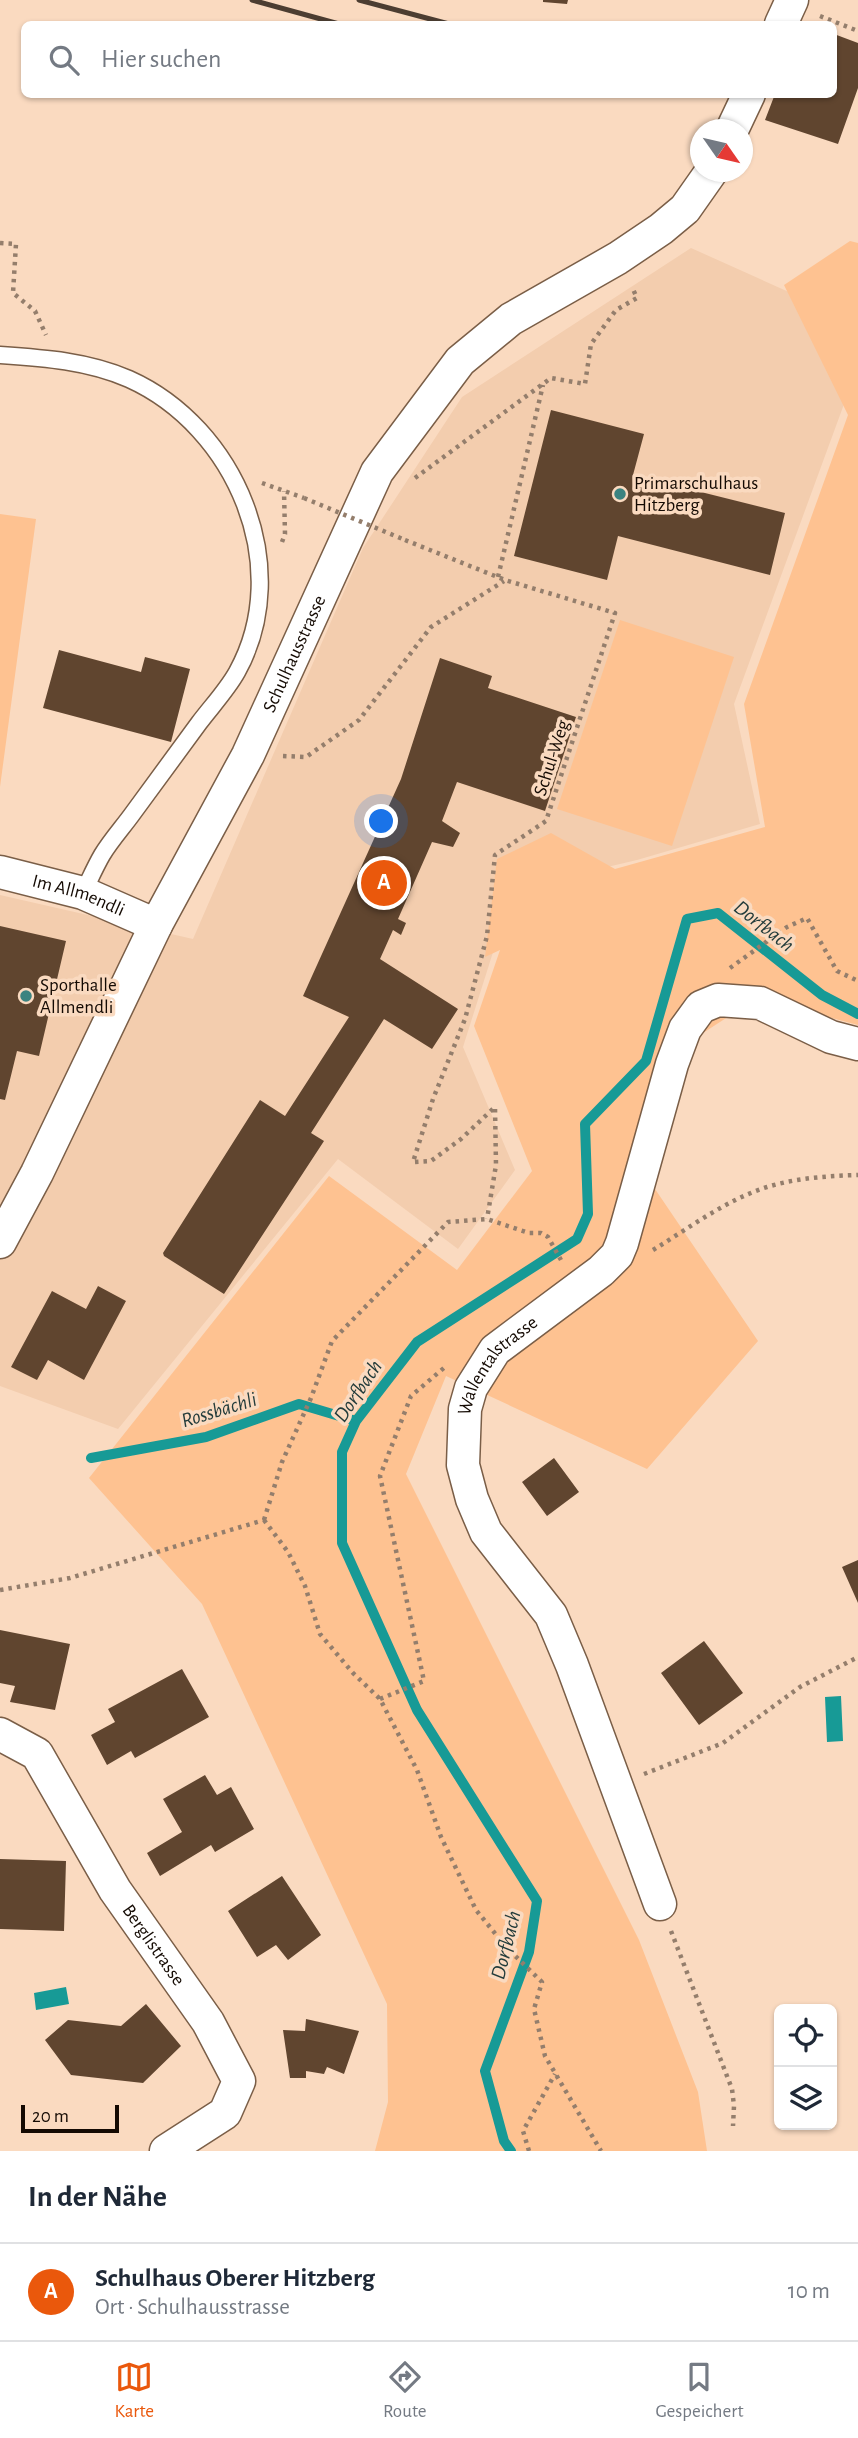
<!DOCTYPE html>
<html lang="de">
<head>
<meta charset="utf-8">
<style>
  body { margin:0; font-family:"Alegreya Sans",sans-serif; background:#f2f2f3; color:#1f2937 }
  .controls { position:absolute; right:21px; bottom:21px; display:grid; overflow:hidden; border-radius:10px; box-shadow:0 2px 5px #0004 }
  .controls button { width:63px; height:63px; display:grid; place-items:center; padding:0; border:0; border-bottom:2px solid #e0e1e3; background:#fff; color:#1f2937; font:35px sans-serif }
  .compass { position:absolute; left:690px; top:119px; width:63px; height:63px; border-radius:50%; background:#fff; box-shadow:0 2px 5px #0004; rotate:124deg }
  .scale { position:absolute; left:21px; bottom:18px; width:98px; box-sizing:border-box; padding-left:7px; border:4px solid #140a03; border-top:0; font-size:19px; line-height:24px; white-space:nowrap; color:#140a03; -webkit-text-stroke:5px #fadac0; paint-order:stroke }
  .you { position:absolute; left:382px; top:822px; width:24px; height:24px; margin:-18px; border:5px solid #fff; border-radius:50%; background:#1a73e8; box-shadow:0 0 0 10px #1a73e833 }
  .badge { display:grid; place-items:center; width:46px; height:46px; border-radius:50%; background:#ea580c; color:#fff; font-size:23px; font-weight:700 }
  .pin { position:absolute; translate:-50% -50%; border:4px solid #fff; box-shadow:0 2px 7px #0006 }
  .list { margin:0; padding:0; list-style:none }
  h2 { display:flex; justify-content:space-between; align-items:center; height:91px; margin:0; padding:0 28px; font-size:30px }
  h2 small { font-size:23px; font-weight:400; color:#747a83 }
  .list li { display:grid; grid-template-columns:46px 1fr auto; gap:21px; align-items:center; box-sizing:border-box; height:98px; padding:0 28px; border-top:2px solid #e0e1e3 }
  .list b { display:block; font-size:26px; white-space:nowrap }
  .list p { margin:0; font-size:23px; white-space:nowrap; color:#747a83 }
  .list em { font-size:23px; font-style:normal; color:#747a83 }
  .icon { flex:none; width:38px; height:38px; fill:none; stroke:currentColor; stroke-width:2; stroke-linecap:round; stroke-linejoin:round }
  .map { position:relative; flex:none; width:858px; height:2151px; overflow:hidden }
  .search { position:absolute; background:#fff; box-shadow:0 2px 5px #0004; left:21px; right:21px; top:21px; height:77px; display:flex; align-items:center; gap:18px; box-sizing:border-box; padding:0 24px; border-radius:10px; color:#747a83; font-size:26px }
  .sheet { height:189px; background:#fff }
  nav { display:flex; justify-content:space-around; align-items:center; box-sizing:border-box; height:98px; border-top:2px solid #e0e1e3; background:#fff; font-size:19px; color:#747a83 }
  nav a { display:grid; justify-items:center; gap:4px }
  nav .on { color:#ea580c }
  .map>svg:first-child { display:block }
  .built { fill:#f3cdae }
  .green { fill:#fec291 }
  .water { fill:#179a96 }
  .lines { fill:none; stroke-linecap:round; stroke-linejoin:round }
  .stream { stroke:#179a96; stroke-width:10 }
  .building { fill:#60452f }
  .lane-casing { stroke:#7a5e47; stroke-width:19 }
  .street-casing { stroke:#7a5e47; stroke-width:35 }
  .path { stroke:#947e6c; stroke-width:4.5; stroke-dasharray:3.5 5; stroke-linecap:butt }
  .lane { stroke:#fff; stroke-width:16 }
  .street { stroke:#fff; stroke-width:32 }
  .rail { stroke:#4c3d31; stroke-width:5 }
  .path-bridge { stroke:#947e6c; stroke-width:4.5; stroke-dasharray:3.5 5; stroke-linecap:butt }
  .poi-dot { fill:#3b8380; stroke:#fadac0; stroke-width:2.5 }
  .labels { text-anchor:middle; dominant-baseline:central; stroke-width:7; stroke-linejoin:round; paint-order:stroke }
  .poi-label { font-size:19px; fill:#140a03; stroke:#fadac0; text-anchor:start }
  .street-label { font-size:19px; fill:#140a03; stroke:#fadac0 }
  .water-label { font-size:21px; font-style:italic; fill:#233c3b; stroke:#fadac0 }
</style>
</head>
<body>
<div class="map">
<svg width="858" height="2151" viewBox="0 0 858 2151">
  <rect width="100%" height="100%" fill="#fadac0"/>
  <!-- built -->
  <path class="built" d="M691,248L858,323V366L734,704L760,824L637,860L513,889L463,1047L515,1170L458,1249L338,1159L118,1429L0,1386V895L193,939L363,548L462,397Z"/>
  <!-- green -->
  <path class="green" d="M850,241L858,243V1025L757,998L666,1057L634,1158L758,1341L647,1469L446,1376L406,1474L639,1940L698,2092L707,2151H375L388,2102L387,2004L202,1604L89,1478L329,1176L457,1270L532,1171L474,1026L500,950L485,957L497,859L551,833L615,869L765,827L744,704L848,415L784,285Z
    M0,514L36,519L0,787Z
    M620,620L734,657L672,846L557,809Z"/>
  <!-- water -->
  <path class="water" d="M841,1696L843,1741L827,1742L825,1697Z
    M66,1987L69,2004L36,2010L34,1993Z"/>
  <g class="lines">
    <!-- stream -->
    <path class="stream" d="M91,1458L206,1437L299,1404L356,1421
      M511,2151L504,2141L485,2071L529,1952L537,1901L417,1710L342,1543V1452L356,1421L417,1342L577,1239L588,1214L585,1124L646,1061L687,919L718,913L822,995L858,1014"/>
  </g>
  <!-- building -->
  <path class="building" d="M543,0H568L567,4L543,2Z
    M834,34L858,43V88L838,144L765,120L775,94H834Z
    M551,410L644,434L633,475L785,513L770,575L618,536L607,580L514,556Z
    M59,650L141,672L145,657L190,669L171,742L43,708Z
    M440,658L492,676L488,688L576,717L545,811L457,782L442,821L460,833L453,847L432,842L398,919L406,923L401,935L393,930L380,959L458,1009L432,1049L384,1019L311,1133L324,1141L224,1294L164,1256L163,1253L260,1100L285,1116L349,1017L303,996L401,779Z
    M0,926L66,941L39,1056L17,1051L5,1100L0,1099Z
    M98,1286L126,1301L84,1380L48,1360L37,1380L11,1367L52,1291L86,1309Z
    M554,1458L579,1492L547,1516L522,1482Z
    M858,1560V1603L842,1567Z
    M0,1630L70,1644L55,1710L10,1702L15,1686L0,1683Z
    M704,1641L743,1693L699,1725L661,1673Z
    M182,1669L209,1717L135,1758L131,1751L107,1765L91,1735L115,1722L108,1709Z
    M205,1775L217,1795L231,1787L254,1829L215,1852L211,1845L160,1876L147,1853L182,1832L163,1799Z
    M0,1859L66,1861L64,1931L0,1929Z
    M282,1876L321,1935L288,1960L276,1945L257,1957L228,1911Z
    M146,2004L181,2046L143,2083L71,2075L45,2040L68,2020L121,2026Z
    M306,2019L359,2031L344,2074L327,2067L324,2074L306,2071V2078H290L283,2030L305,2031Z"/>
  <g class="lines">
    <!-- lane casing -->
    <g class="lane-casing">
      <path id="lane" d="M0,355C44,358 88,361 129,379C236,427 295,567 237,672C227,690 211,707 199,723C177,753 155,783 133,813C123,827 111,840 102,855C95,867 89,881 83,893"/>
    </g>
    <!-- street casing -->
    <g class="street-casing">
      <g id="street">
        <path d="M781,24L792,0"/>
        <path d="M732,130L749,94"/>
        <path id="s1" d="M0,872L83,893L156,925"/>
        <path id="s2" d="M0,1242L37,1173L156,925L248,755L377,472L460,361L511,319L618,258L661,229L685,209L711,172"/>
        <path id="s3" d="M0,1734L37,1754L115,1890L208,2022L239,2081L225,2113L166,2151"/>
        <path id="s4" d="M660,1904L572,1665L551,1615L486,1532L472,1499L463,1465L465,1409L471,1388L495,1350L601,1271L617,1255L622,1243L672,1064L685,1029L701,1007L718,1000L760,1003L831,1037L858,1044"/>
      </g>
    </g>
    <!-- path -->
    <path class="path" d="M820,16L858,31
      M0,243L16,244L13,293L35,311L46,335
      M415,478L551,378L585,384L591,344L616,310L637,298L632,287
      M262,483L304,498
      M405,540L505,580L615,613L546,821L495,855L487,936L465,1019L433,1099L413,1162L431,1161L461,1139L495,1107L496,1165L487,1219
      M282,542L285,534L284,491
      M498,577L543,385
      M283,756L306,757L359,720L431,627L504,581
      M730,968L787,927L807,918L837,971L858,981
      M653,1250C689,1228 726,1200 767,1187C796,1178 827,1176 858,1175
      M264,1520L288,1552L305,1586L320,1634L353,1673L380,1699L417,1770L441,1837L476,1910L507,1948L542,1982L534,2009L545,2056L601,2151
      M264,1520L282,1462L311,1398L332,1341L448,1222L487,1219L529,1233H541L548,1237L561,1260
      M0,1590L70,1578L264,1520
      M380,1699L424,1681L380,1476L411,1396L445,1367
      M644,1774L723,1743L800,1687L858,1657
      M671,1931L732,2089L734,2106L733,2126
      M529,2151L523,2131L555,2074"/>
    <!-- lane -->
    <use href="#lane" class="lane"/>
    <!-- street -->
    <use href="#street" class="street"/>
    <!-- rail -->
    <path class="rail" d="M252,0L339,24
      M359,0L449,24"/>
    <!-- path-bridge -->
    <path class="path-bridge" d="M304,498L405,540"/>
  </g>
  <!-- markers -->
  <g class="poi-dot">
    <circle cx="620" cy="494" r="7"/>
    <circle cx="26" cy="996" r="7"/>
  </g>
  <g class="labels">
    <!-- poi labels -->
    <g class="poi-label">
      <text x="634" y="483">Primarschulhaus<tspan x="634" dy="22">Hitzberg</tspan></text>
      <text x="40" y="985">Sporthalle<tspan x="40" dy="22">Allmendli</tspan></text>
    </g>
    <!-- street labels -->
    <g class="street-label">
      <text stroke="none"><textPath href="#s2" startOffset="658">Schulhausstrasse</textPath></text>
      <text transform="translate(552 758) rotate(-72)">Schul-Weg</text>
      <text stroke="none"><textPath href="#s1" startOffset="82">Im Allmendli</textPath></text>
      <text stroke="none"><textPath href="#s4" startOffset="597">Wallentalstrasse</textPath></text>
      <text stroke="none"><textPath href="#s3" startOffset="266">Berglistrasse</textPath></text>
    </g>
    <!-- water labels -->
    <g class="water-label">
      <text transform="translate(764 926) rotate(38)">Dorfbach</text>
      <text transform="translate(358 1391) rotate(-56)">Dorfbach</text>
      <text transform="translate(219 1410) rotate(-17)">Rossbächli</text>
      <text transform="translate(506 1945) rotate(-76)">Dorfbach</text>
    </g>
  </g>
</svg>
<div class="controls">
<button><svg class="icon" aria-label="locate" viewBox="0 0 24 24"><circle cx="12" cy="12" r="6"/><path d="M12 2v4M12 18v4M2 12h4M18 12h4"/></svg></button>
<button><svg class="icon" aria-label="layers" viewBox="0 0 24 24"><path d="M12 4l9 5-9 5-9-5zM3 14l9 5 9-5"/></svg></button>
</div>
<svg class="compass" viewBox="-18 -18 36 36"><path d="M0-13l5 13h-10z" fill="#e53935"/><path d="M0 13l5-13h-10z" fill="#747a83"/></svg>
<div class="scale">20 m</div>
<div class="you"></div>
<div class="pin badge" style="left:384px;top:883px">A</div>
<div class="search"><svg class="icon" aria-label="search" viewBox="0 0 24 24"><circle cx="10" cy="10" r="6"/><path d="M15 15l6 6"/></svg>Hier suchen</div>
</div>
<section class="sheet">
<h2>In der Nähe<small></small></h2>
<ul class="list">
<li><span class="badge">A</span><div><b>Schulhaus Oberer Hitzberg</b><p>Ort · Schulhausstrasse</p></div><em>10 m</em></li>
</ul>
</section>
<nav>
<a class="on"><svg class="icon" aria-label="map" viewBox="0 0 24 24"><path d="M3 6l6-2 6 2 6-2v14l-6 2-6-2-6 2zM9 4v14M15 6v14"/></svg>Karte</a>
<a><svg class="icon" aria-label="directions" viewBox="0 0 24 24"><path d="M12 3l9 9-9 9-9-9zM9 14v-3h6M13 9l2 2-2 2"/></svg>Route</a>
<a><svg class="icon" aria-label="saved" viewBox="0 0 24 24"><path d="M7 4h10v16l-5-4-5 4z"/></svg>Gespeichert</a>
</nav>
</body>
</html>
